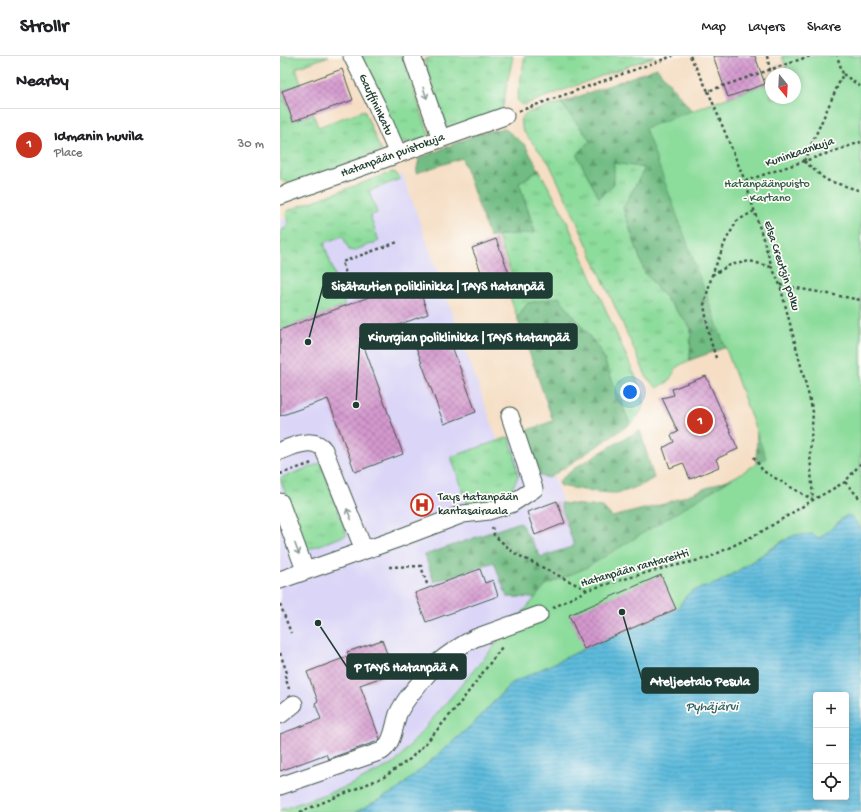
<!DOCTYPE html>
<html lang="en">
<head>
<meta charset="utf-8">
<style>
  body { margin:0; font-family:"Gochi Hand",sans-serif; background:#f2f2f2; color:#202124 }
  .controls { position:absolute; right:12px; bottom:12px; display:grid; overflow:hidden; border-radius:4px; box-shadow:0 2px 6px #0003 }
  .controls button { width:36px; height:36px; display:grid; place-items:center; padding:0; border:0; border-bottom:1px solid #e0e0e0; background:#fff; color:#202124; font:20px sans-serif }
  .compass { position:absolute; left:485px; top:12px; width:36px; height:36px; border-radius:50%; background:#fff; box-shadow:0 2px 6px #0003; rotate:162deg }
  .you { position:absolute; left:350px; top:336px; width:14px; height:14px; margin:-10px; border:3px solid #fff; border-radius:50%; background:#1a73e8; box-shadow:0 0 0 6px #1a73e833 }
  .badge { display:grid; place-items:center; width:26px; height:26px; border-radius:50%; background:#c8321e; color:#fff; font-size:13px; font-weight:700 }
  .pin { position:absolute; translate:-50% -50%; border:2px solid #fff; box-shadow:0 1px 4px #0006 }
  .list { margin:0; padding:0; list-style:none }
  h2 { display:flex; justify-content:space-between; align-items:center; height:52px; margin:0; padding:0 16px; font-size:17px }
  h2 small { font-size:13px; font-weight:400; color:#757577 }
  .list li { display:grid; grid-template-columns:26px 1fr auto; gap:12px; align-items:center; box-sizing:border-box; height:72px; padding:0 16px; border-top:1px solid #e0e0e0 }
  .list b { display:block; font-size:15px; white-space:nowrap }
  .list p { margin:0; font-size:13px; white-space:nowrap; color:#757577 }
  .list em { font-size:13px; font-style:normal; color:#757577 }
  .icon { flex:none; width:22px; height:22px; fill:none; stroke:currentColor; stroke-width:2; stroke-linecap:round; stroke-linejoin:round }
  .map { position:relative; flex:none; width:581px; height:756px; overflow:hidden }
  header { display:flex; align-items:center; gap:24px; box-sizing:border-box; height:56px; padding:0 20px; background:#fff; border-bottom:1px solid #e0e0e0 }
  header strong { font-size:19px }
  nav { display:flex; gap:22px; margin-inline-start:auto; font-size:14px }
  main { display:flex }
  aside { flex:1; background:#fff }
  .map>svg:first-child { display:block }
  .built { fill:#dbd6f7 }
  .grass { fill:url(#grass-tufts); stroke:#568c68 }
  .forest { fill:url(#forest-firs); stroke:#487c5c }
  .green { fill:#8cdc9b; stroke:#568c68 }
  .water { fill:url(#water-rules); stroke:#3f7c88; fill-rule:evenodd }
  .building { fill:url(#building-cross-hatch) }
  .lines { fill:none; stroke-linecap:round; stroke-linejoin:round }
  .minor-casing { stroke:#3f554a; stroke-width:19 }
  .path { stroke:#3f554a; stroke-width:2.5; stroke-dasharray:3 3; stroke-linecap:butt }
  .minor { stroke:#fff; stroke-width:17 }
  .oneway { stroke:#8f9e9a }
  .labels { text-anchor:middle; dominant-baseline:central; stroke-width:3.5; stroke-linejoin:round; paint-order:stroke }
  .street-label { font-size:12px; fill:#1f3d34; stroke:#fdfcf7 }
  .park-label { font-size:12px; fill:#355d49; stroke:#fdfcf7 }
  .poi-label { font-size:12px; fill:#1f3d34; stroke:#fdfcf7; text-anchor:start }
  .water-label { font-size:13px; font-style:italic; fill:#326367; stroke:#fdfcf7 }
  .leader { fill:none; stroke:#1f3d34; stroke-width:1.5 }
  .callout-dot { fill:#1f3d34; stroke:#fdfcf7; stroke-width:1.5 }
  .callout { fill:#1f3d34; stroke:#1f3d34; stroke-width:1.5 }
  .callout-label { font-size:13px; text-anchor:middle; font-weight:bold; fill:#fff }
</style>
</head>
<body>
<header>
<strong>Strollr</strong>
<nav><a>Map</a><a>Layers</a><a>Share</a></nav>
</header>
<main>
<aside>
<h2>Nearby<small></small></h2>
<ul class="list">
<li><span class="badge">1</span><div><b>Idmanin huvila</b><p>Place</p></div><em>30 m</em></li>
</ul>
</aside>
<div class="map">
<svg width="581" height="756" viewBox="0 0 581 756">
  <defs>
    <pattern id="grass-tufts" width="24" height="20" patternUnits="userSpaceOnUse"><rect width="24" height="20" fill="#8cdc9b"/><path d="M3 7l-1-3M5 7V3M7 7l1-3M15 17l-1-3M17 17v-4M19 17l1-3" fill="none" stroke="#72b47f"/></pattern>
    <pattern id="forest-firs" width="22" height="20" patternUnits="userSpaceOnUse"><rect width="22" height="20" fill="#71bc83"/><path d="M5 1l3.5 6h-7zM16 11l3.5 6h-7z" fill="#5c9a6c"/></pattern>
    <pattern id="water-rules" width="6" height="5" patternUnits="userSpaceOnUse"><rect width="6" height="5" fill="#5fbcdd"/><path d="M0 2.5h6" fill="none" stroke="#4e9ab4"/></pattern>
    <pattern id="building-cross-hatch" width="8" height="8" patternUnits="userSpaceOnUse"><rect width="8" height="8" fill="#d498ce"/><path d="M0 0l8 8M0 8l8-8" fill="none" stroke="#ab7da8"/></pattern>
  </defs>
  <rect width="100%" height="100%" fill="#fdfcf7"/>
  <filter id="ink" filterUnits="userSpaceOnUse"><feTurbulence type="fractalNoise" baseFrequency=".025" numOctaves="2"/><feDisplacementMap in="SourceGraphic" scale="8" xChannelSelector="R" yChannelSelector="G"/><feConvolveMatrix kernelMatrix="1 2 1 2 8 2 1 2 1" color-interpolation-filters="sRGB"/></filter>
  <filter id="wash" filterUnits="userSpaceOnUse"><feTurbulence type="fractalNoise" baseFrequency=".012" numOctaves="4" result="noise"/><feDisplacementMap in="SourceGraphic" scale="16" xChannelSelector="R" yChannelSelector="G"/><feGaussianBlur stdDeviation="0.9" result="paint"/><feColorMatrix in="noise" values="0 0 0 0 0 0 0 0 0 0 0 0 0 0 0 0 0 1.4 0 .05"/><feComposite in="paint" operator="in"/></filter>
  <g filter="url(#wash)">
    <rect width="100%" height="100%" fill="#f5dec4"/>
    <!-- built -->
    <path class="built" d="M123,119L218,385L256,372L306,512L266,529L116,706L68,730L0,754V165Z"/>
    <!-- grass -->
    <path class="grass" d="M0,0H49L16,12L21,28L2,35L13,65L33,58L38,71L84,54L101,95L12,128L6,127L0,123Z
      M81,0H122L150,81L125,88L120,86Z
      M154,0H233L225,38L223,50L220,55L168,74L144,4Z
      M245,0H375L244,49L240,48L237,43Z
      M281,47L310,84L334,106L365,112L343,152L365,217L411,272L410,304L398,310L388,326L377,332L367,322L292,155L269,107L243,75L240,64L246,57Z
      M259,114L283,157L364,340C363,354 361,358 350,368L320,294L248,247L237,261L228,235L236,231L218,182L209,180L255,176L239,127Z
      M112,116L116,117L120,123L89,135L97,157L90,160L99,185L73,195L69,194L63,180L44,187L65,250L0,274V175L6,172L8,167L6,157L9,154Z
      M229,381L235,399L238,421L229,438L190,453L187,446L171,401Z
      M41,407L67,479L26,494L0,422Z"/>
    <!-- forest -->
    <path class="forest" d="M581,0V473L574,464L261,542L227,541L214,506L154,526L145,499L240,466L261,501L294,490L280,447L323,451L332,461L384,448L476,413L478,330L458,287L410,304L411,272L365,217L343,152L365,112L334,107V128L319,142L297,99L310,84L281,47L377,12L412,55L491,26V42H515V18Z
      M224,72L245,89L259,114L239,127L255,177L209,180L182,102L136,117L139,103L197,78Z
      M279,241L320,294L350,368L269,422L261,420L245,375L273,365L237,261L248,247Z
      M360,375L374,422C364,428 347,436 336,437C317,437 298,433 280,430L279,425L296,411L345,382Z"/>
    <!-- green -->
    <path class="green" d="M502,0H581V473L574,464L565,460L550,474L539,482H537L535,479L504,484L453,518L437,527L407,539L400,549L396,553L304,593L237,625L228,630L193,668L116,735L106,740L76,756H0V754L68,730L116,706L266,529L306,512L486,402L365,72L491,26V42H515V18H508Z"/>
    <!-- water -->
    <path class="water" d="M567,459C573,461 577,468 581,473V756H76L106,740L116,735L193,668L232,627L304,593L396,553L400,549L407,539L412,535L437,527L453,518L510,481L515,479L534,478L537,482H539L550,474ZM536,639H566V741H536Z"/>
    <g id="blocks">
      <!-- building -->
      <path class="building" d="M433,0H475L485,28L448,41Z
        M62,13L73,44L13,65L2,35Z
        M216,183L234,230L210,239L192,192Z
        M132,225L137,239L141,238L148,258L102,275L104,280L83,288L123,398L75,416L48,343L0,360V274Z
        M168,279L196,356L164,368L136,291Z
        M426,320L458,393L436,403L439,411L410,423L403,407L390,412L383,392L394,386L391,379L398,376L382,342L394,339L392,333Z
        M277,445L285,467L255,479L247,456Z
        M200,513L205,527L213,524L218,540L146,566L135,537Z
        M381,519L396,553L304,593L289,559Z
        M102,584L114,617L80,629L100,683L98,685L48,703L46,698L0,715V678L41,663L35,647L38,645L27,616L69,600L67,596Z"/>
    </g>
  </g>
  <g filter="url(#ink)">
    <use href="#blocks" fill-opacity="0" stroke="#3f554a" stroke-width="1"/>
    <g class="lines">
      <!-- minor casing -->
      <g class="minor-casing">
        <path id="minor" d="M72,0L97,50L118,98
          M132,0L161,83
          M0,140L225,60
          M0,395C13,390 34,380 44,394L84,494
          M0,446L25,514
          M0,524L114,484L183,458L209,455L231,448L254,433L230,360
          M0,659L14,648
          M0,730L102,695C113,687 114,670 118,658C126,640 144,623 156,608C168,598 181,589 195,582L259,559"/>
      </g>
      <!-- path -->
      <path class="path" d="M410,0L428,35L530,0
        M487,0L490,14
        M563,18L581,31
        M428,35L465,125L492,211L500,229L533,356L530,398L533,444
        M239,55L393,0
        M524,105L563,18L557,0
        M524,105L546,124L581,135
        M465,125L581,86
        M432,219L450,209L470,205L491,211
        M500,229L581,244
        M73,239L62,206L118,186
        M436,302L430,283L424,249L432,219L446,184L457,165L474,155
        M474,401L483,415L533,444
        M0,418L32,407
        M565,426L581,444
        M212,471L214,479L234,497L307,534
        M109,511L141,510L148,531
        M0,548L11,577
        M273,552L307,534L372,515L428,502L481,476L533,444L565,426L581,407
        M0,597L7,617L5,620L9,633
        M20,756L104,721L130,703L146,687L180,647L222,591"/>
      <!-- minor -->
      <use href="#minor" class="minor"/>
    </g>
    <!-- one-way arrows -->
    <defs><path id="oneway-shaft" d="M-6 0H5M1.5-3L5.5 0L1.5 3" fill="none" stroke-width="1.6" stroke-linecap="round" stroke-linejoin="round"/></defs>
    <g class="oneway">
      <use href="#oneway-shaft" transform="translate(145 37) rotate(71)"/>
      <use href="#oneway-shaft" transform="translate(69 458) rotate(-112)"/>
      <use href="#oneway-shaft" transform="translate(17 493) rotate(69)"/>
    </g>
  </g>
  <!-- icons -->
  <defs>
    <g id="hospital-ring" transform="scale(1.15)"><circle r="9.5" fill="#fdfcf7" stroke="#c8321e" stroke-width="1.5"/><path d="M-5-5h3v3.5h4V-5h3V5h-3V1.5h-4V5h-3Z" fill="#c8321e"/></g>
  </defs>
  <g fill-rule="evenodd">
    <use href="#hospital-ring" x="142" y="449"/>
  </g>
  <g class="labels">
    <!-- street labels -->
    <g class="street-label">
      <text transform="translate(95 49) rotate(65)">Gauffininkatu</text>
      <text transform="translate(520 97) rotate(-19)">Kuninkaankuja</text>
      <text transform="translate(113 100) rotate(-20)">Hatanpään puistokuja</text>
      <text transform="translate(501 210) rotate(72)">Elsa Creutzin polku</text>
      <text transform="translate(355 513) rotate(-16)">Hatanpään rantareitti</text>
    </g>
    <!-- park labels -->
    <g class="park-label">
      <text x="487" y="129">Hatanpäänpuisto<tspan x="487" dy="14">- Kartano</tspan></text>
    </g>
    <!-- poi labels -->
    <g class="poi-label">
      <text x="158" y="442">Tays Hatanpään<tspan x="158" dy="14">kantasairaala</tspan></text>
    </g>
    <!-- water labels -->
    <g class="water-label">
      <text x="432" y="651">Pyhäjärvi</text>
    </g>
  </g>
  <!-- callouts -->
  <path class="leader" d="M28 286L43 230M76 349L80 281M38 567L67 611M342 556L362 624"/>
  <g class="callout-dot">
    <circle cx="28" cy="286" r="4"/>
    <circle cx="76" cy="349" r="4"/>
    <circle cx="38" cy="567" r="4"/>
    <circle cx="342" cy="556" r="4"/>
  </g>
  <g class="callout">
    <rect x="43" y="217" width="229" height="25" rx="4"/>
    <rect x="80" y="268" width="217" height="25" rx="4"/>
    <rect x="67" y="598" width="119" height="25" rx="4"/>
    <rect x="362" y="612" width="116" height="25" rx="4"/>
  </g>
  <g class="callout-label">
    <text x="158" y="234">Sisätautien poliklinikka | TAYS Hatanpää</text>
    <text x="189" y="285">Kirurgian poliklinikka | TAYS Hatanpää</text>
    <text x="126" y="615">P TAYS Hatanpää A</text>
    <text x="420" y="629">Ateljeetalo Pesula</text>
  </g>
</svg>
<div class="controls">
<button>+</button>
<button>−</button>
<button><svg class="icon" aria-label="locate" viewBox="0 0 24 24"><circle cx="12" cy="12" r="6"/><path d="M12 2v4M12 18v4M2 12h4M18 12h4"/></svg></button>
</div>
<svg class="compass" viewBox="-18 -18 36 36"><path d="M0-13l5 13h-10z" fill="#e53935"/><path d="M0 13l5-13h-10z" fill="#757577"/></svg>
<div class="you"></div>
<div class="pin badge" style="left:420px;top:365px">1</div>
</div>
</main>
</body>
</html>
